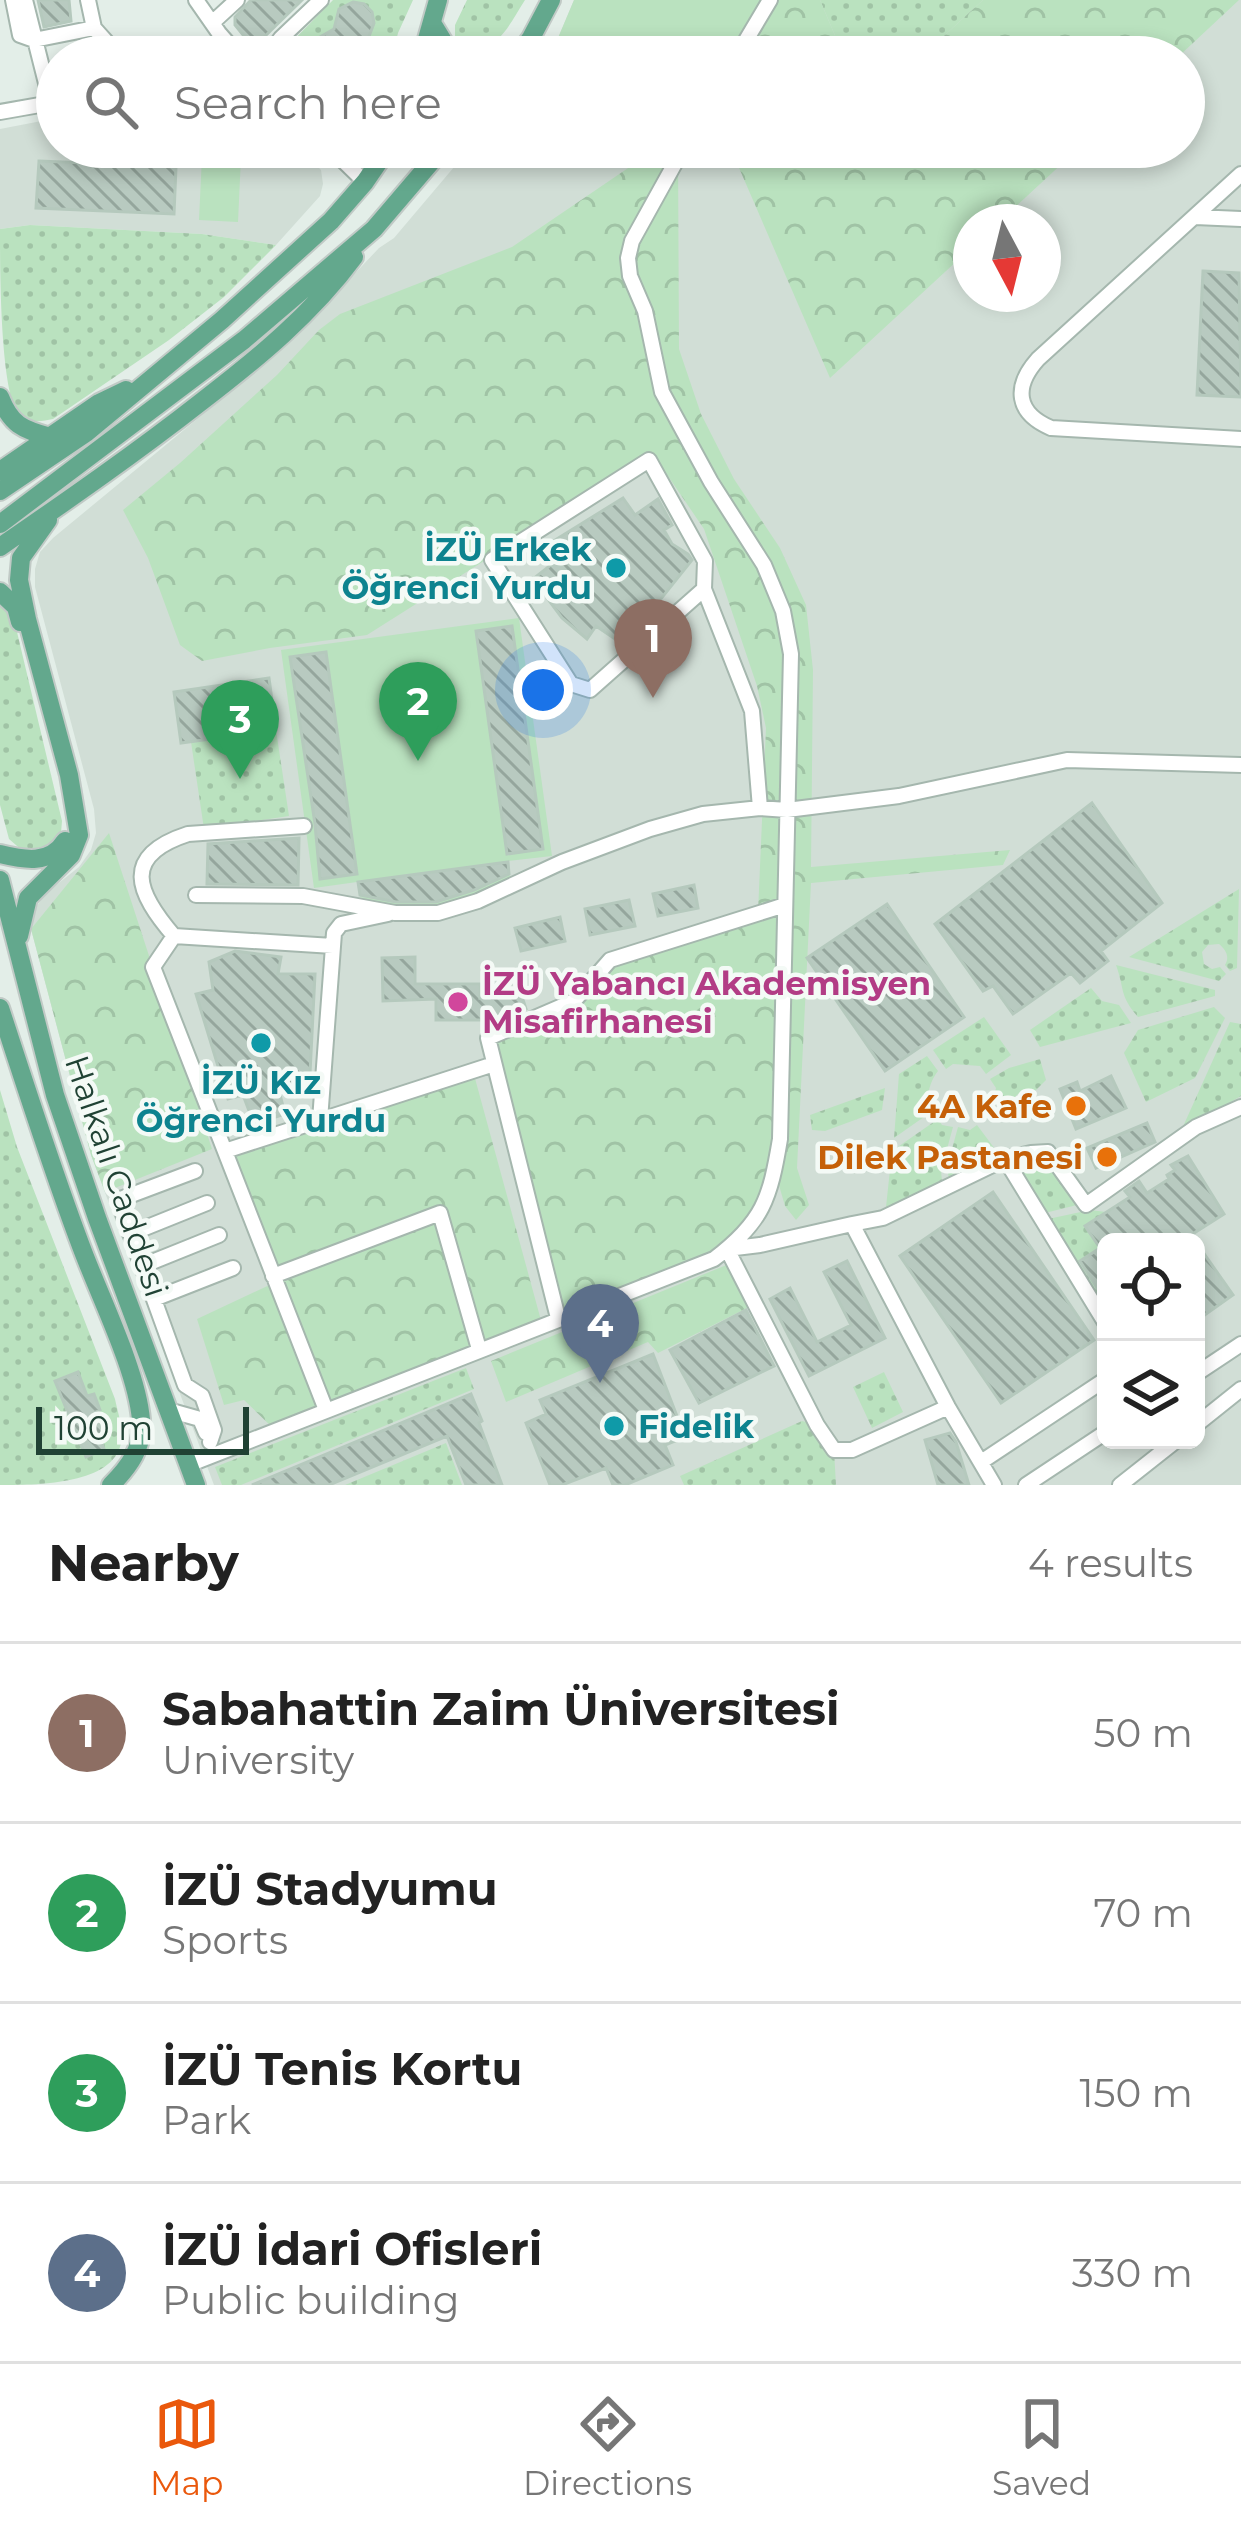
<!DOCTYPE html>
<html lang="en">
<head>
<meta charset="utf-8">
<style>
  body { margin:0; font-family:Montserrat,sans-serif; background:#f2f2f2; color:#222 }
  .controls { position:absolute; right:36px; bottom:36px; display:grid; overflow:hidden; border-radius:18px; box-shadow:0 6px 18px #0003 }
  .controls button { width:108px; height:108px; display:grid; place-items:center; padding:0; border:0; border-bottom:3px solid #e0e0e0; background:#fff; color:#222; font:60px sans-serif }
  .compass { position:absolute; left:953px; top:204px; width:108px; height:108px; border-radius:50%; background:#fff; box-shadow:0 6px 18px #0003; rotate:173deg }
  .scale { position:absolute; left:36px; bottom:30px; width:213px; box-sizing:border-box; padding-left:12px; border:6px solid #204234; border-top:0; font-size:33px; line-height:42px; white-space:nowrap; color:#204234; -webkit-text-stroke:9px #f4faf6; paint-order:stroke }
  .you { position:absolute; left:543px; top:690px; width:42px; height:42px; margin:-30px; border:9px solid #fff; border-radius:50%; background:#1a73e8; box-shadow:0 0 0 18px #1a73e833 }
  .badge { display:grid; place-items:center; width:78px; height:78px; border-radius:50%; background:#ea580c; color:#fff; font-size:39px; font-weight:700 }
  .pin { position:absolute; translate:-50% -99px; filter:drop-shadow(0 3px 6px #0008) }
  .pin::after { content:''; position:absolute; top:63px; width:42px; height:36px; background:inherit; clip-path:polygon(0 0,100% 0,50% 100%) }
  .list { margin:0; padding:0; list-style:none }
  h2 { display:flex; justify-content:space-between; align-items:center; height:156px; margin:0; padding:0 48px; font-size:51px }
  h2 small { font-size:39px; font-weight:400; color:#767676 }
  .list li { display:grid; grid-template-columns:78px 1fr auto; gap:36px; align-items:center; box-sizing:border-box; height:180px; padding:0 48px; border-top:3px solid #e0e0e0 }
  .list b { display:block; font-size:45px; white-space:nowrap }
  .list p { margin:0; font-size:39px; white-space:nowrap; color:#767676 }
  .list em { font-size:39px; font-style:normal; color:#767676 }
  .icon { flex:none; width:66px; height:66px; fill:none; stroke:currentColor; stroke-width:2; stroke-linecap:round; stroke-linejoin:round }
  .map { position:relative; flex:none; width:1241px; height:1485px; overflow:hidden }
  .search { position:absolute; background:#fff; box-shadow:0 6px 18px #0003; left:36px; right:36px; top:36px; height:132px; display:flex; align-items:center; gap:30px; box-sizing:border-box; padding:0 42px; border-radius:66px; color:#767676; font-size:45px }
  .sheet { height:876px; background:#fff }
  nav { display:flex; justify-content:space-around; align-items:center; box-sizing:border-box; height:168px; border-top:3px solid #e0e0e0; background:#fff; font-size:33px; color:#767676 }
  nav a { display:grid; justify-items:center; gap:6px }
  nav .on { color:#ea580c }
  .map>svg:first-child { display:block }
  .built { fill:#d1ded6; fill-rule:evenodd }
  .grass { fill:url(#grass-dots) }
  .forest { fill:url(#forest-crowns) }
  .garden { fill:#bae2bf }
  .building { fill:url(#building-back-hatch); stroke:#b5c9bd; stroke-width:3 }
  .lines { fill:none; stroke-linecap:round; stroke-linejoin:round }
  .minor-casing { stroke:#a5b7ae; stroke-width:18 }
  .major-casing { stroke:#c1cac6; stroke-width:22 }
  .minor { stroke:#fff; stroke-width:14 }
  .major { stroke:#63a88d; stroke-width:18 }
  .culture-dot { fill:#0f9aa8; stroke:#f4faf6; stroke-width:4.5 }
  .hotel-dot { fill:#d1479c; stroke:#f4faf6; stroke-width:4.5 }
  .food-dot { fill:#e8710a; stroke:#f4faf6; stroke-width:4.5 }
  .labels { text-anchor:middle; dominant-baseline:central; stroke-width:9; stroke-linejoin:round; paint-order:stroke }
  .culture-label { font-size:33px; font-weight:bold; fill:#0d838f; stroke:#f4faf6; text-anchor:end }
  .hotel-label { font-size:33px; font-weight:bold; fill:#b23c85; stroke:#f4faf6; text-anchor:start }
  .food-label { font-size:33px; font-weight:bold; fill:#c56008; stroke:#f4faf6; text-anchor:end }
  .street-label { font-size:33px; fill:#204234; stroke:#f4faf6 }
</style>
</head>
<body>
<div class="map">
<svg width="1241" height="1485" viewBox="0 0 1241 1485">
  <defs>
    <pattern id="grass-dots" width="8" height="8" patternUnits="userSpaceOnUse" patternTransform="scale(3)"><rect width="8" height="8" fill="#bae2bf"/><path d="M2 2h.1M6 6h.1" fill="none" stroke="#a0c3a5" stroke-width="1.8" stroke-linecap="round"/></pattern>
    <pattern id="forest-crowns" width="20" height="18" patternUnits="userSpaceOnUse" patternTransform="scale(3)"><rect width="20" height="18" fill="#bae2bf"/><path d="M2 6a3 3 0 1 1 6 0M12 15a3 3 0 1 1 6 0" fill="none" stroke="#a0c3a5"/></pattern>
    <pattern id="building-back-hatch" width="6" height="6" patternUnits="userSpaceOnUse" patternTransform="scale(3)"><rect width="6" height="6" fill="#b8cac0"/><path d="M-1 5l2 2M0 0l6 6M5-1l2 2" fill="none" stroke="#95a69d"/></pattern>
  </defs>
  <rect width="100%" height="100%" fill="#e3eee8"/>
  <!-- built -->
  <path class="built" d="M574,0H1241V1485H214L91,1155L31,929L34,910L46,893L79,867L91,850L96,833L94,809L35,587V569L40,552L53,538L287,345L379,248L394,238L471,147H1184V57H550ZM971,222H1043V294H971ZM1106,1242H1196V1440H1106Z
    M57,118V147H299L321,170L323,184L320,196L276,245L202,234L30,225L0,229V129Z"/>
  <!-- grass -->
  <path class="grass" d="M333,0H413L398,33L392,57H277Z
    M467,0H525C510,23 501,47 472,52L455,39V25Z
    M820,0H983L921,57H844Z
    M30,225L202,234L276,245L224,297L169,340L53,419C40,422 28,423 18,414C0,389 0,266 0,229Z
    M0,598L12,611L62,821L61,833L50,848L24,852L9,839L0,805Z
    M276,730L289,816L204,829L191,742Z
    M1239,889L1237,968L1230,971L1225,965C1230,957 1226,950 1219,944L1208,945L1202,952L1204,964L1212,969L1220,967L1226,974L1219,981L1129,957Z
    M1116,965L1215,990V996L1138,1017C1119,995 1125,990 1116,965Z
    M1091,988L1102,1001L1119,1005L1131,1023L1040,1047L1030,1030Z
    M1214,1007L1225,1018L1195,1078L1146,1102L1124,1053L1138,1030Z
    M984,1017L1011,1055L986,1074L980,1066L953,1064L946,1069L933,1050Z
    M1230,1022L1241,1024V1096L1181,1131Z
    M927,1056L938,1071C929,1083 925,1098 931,1112L894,1138L899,1074Z
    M1040,1059L1046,1080L1030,1096L1018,1094L1009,1103L993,1100L996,1088L990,1079L1009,1068Z
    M885,1088L882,1110L825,1131L812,1130L810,1115Z
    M0,1090L17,1147L115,1399C118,1414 125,1432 120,1447C108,1485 35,1485 0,1485Z
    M938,1119L942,1125L953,1127L941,1171L942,1181L886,1207L892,1151Z
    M977,1125L1001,1157L949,1179L947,1167L958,1127L970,1130Z
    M1044,1155L1081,1204L1045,1213L1017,1164Z
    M1090,1210L1106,1212L1085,1226L1100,1248L1079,1262L1106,1302V1314L1048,1219Z
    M466,1368L474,1389L241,1485H222L215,1467Z
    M884,1372L903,1412L872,1428L853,1387Z
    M802,1421L817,1425L834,1450L836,1485H684L680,1476Z
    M446,1443L462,1485H345Z"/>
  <!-- forest -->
  <path class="forest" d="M770,0H820L844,57H736Z
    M983,0H1239L1178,57H921Z
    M659,147L678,149L679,349L701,414L734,479L780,548L806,605L813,670L811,867L1010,850L1003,865L811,883L797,1168L809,1205L796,1220L785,1206L776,1175L759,1217L710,1261L558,1318L488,1038L574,1001L610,960L758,912L766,728L757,686L704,529L653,454L367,635L270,648L202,661L180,645L148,558L123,510L180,463L277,375L319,330L340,314L512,247Z
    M730,147H1080L999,222H971V248L830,378Z
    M109,833L212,1149L105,1192L91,1155L31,929Z
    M473,1071L542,1324L275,1430L244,1400L224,1405L197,1319L276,1282L225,1151Z
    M729,1264L751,1306L658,1353L648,1342L506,1402L491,1361Z"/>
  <!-- garden -->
  <path class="garden" d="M574,0H770L736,57H550Z
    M202,156L241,157L238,222L199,220Z
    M519,618L552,856L508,861L510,877C460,909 416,916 360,897L357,882L314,888L281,650Z"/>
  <!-- building -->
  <path class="building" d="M38,0H69L71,21L44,27Z
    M251,0H302L259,42L248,41L235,25V17Z
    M353,2L364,4L372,12L374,23L368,39L374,50L361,57H310L304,46L334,29L339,9Z
    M39,161L176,167L174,214L36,208Z
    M1203,271L1239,273L1241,397L1197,395Z
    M623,498L635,515L658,499L672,525L664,530L672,544L688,554L692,560L624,645L596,626L587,639L562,618L533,579L561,557L552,542Z
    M512,626L543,849L507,854L476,631Z
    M326,652L357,874L320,879L315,824L290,657Z
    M269,678L276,730L181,743L174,692Z
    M1092,803L1162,903L1101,951L1108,961L1080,983L1071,973L1013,1014L993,986L983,991L935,924Z
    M299,838L298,885L207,884L208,844Z
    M508,862L509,874L474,890L436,902H396L360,895L358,882Z
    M694,885L698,908L658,916L653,894Z
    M629,900L635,926L590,935L585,909Z
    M887,904L964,1017L885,1071L807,958Z
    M560,917L565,941L521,951L515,928Z
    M235,951L281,957L278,974H315L309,1093L279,1091L285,1114L254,1124L243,1095L228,1099L196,994L213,990L209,962Z
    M415,957V984H480V998L519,987L526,1009L494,1023L493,1020H436V999L383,1001L382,958Z
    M1111,1076L1126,1108L1076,1129L1060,1089L1077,1082L1080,1091Z
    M1147,1123L1155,1142L1096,1168L1087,1148Z
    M1188,1156L1224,1214L1191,1235L1233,1295L1196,1321V1242H1106V1302L1080,1261L1100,1248L1085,1226L1130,1197L1125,1191L1139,1181L1147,1193L1169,1179L1167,1175L1175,1170L1171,1165Z
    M993,1192L1094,1340L1001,1403L900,1256Z
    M847,1261L885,1338L809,1376L770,1299L790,1288L817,1342L851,1325L824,1272Z
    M746,1310L774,1366L699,1403L670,1350Z
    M653,1354L685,1437L665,1445L673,1465L625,1485H613L606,1468L562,1485H550L526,1423L546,1414L540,1400Z
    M78,1372L87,1396L94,1394L100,1410L96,1412L106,1438L101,1440L104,1449L86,1457L55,1381Z
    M471,1394L482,1421L479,1423L502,1485H466L447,1436L329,1485H252Z
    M950,1433L956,1442L969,1485H938L925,1440Z"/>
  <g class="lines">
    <!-- minor casing -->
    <g class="minor-casing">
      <path id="minor" d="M13,0L20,35L34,40L94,28
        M88,0L94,28L120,57
        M196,0L219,33L240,57
        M212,23L237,0
        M267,57L281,38L321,0
        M736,57L770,0
        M0,112L51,103L25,0
        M329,147L365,182
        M1241,174L1038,359C1013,387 1016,413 1051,428L1241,439
        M1195,217L1241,219
        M704,589L590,690L571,684L492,560L649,460L705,561L704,589L752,711L760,808
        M304,826L188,834C120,856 137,893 174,936L333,946
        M196,895L303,896L395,913H438L478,901L562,862L650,829L703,814L760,808L787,810L899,796L1067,760L1241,765
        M174,936L153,967L326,1410
        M320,1120L334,933L341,924L388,914
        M225,1151L494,1064
        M1005,1159L1031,1153L1048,1152L1086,1205L1196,1127L1241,1107
        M195,1171L118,1200L185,1385L202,1396L214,1430L210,1442
        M852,1224L883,1218L1005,1159L1106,1324
        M130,1234L207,1203
        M142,1266L219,1235
        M273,1276L440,1213L479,1349
        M154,1299L233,1268
        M558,1318L488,1038L574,1001L610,960L785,905
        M1196,1374L1241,1344
        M948,1407L852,1450H834L817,1425L727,1249L760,1245L852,1224L948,1407L994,1485
        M168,1410L200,1419L206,1433
        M1196,1425L1241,1389
        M981,1462L1106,1379
        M188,1465L714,1259C763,1222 770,1199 780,1139L791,654L783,611L764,565L711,482L662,392L645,311L630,276L628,258L632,241L684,147
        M1026,1485L1106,1432
        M1120,1485L1177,1440"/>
    </g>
    <!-- major casing -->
    <g class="major-casing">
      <path id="major" d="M432,23L446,46L461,57
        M422,57L438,0
        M517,57L531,38L551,0
        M0,397C11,425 22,429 50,437
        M0,471L99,403L126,390
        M0,491L86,433L222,320L331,221L365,182L389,147
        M0,524L244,340L374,229L444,147
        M0,547C68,500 136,453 201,402C257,359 312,314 354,257
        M0,592L16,607L20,622
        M0,854C24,860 50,865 65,841
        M0,880L55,1095L97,1218L196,1485
        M19,936L28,898L71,855L79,835L69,775L27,619L19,580L21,558L48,520
        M0,1008C27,1090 53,1173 84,1254C102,1301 137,1372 141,1420C144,1447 129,1467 111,1485"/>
    </g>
    <!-- minor -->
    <use href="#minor" class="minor"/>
    <!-- major -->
    <use href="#major" class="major"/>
  </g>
  <!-- markers -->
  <g class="culture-dot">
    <circle cx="616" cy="568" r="12"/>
    <circle cx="261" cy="1043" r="12"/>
    <circle cx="614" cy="1426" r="12"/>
  </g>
  <circle class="hotel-dot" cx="458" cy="1002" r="12"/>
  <g class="food-dot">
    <circle cx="1076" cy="1106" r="12"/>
    <circle cx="1107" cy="1157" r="12"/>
  </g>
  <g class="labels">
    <!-- culture labels -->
    <g class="culture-label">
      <text x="592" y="549">İZÜ Erkek<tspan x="592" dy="38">Öğrenci Yurdu</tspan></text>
      <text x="261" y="1082" text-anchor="middle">İZÜ Kız<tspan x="261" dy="38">Öğrenci Yurdu</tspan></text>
      <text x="638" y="1426" text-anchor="start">Fidelik</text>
    </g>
    <!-- hotel labels -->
    <g class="hotel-label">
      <text x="482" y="983">İZÜ Yabancı Akademisyen<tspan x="482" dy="38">Misafirhanesi</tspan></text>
    </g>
    <!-- food labels -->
    <g class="food-label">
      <text x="1052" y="1106">4A Kafe</text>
      <text x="1083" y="1157">Dilek Pastanesi</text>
    </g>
    <!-- street labels -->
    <g class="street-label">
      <text transform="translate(117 1176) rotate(71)">Halkalı Caddesi</text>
    </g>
  </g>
</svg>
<div class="controls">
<button><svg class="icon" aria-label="locate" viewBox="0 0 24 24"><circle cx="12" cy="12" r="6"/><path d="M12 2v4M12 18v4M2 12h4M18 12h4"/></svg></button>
<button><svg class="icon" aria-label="layers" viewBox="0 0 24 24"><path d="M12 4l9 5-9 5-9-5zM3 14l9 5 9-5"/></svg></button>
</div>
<svg class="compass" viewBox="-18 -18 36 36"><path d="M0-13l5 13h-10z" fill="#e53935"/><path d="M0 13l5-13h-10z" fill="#767676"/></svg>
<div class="scale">100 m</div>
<div class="you"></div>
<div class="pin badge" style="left:653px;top:698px;background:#8d6e63">1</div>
<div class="pin badge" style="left:418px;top:761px;background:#2e9e5b">2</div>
<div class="pin badge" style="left:240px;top:779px;background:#2e9e5b">3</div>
<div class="pin badge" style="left:600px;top:1383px;background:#5c6f8a">4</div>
<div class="search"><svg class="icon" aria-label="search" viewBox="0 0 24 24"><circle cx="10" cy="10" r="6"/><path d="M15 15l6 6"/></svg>Search here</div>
</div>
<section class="sheet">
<h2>Nearby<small>4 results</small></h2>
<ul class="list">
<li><span class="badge" style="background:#8d6e63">1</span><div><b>Sabahattin Zaim Üniversitesi</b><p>University</p></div><em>50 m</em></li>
<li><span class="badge" style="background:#2e9e5b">2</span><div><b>İZÜ Stadyumu</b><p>Sports</p></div><em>70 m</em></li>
<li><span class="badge" style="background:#2e9e5b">3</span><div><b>İZÜ Tenis Kortu</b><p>Park</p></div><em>150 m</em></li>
<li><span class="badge" style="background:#5c6f8a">4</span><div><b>İZÜ İdari Ofisleri</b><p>Public building</p></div><em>330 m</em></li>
</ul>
</section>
<nav>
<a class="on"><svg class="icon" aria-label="map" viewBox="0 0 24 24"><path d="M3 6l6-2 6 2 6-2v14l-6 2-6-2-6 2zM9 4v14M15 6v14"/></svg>Map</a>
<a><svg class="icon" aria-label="directions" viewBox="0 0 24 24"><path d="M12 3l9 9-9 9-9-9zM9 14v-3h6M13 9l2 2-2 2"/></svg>Directions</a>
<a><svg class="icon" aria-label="saved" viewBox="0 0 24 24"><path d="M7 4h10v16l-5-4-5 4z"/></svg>Saved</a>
</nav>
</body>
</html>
